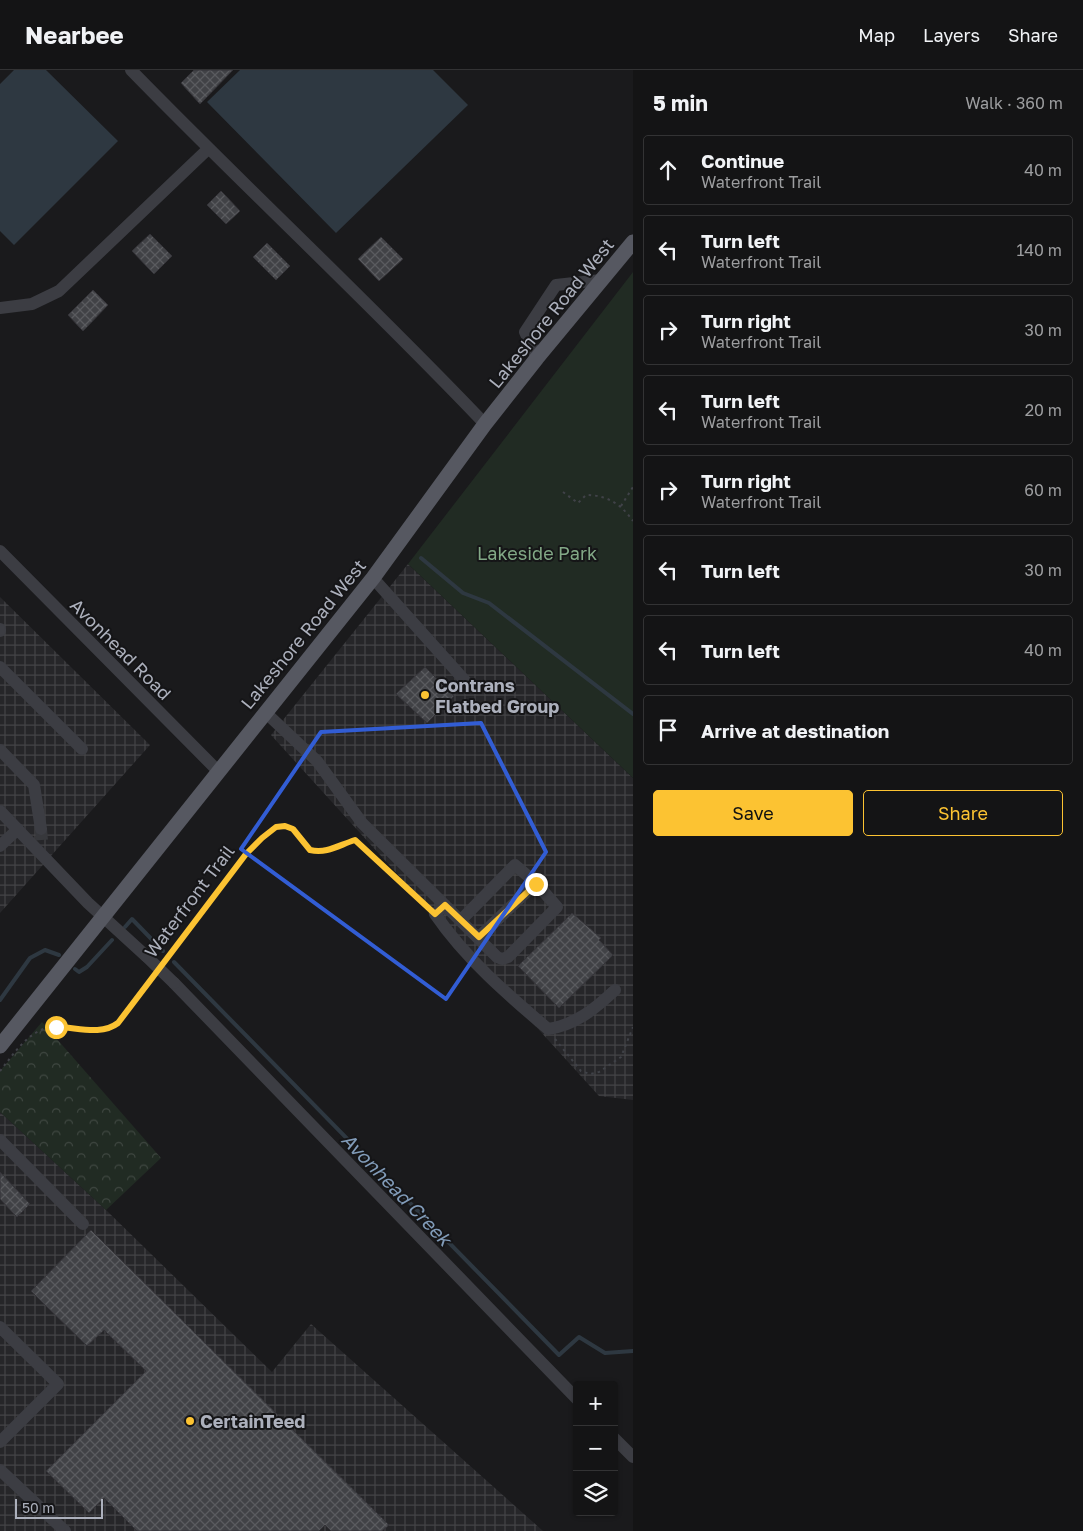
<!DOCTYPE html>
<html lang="en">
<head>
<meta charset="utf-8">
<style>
  body { margin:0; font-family:"Golos Text",sans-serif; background:#212122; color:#f1f3f6 }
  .controls { position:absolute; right:15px; bottom:15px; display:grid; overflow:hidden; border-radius:5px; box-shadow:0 1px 4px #0004 }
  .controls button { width:45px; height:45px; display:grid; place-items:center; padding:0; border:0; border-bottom:1px solid #333334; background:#141415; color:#f1f3f6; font:25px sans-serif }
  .scale { position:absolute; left:15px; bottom:12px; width:88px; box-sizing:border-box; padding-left:5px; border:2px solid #acb0bc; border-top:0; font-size:14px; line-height:18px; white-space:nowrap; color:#acb0bc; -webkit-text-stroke:4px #151517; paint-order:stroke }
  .stop { position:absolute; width:15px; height:15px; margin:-11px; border:4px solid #fcc332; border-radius:50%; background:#fff }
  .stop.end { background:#fcc332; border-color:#fff; box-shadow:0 1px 5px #0008 }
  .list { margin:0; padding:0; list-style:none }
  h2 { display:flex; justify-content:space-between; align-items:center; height:65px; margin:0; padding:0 20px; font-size:21px }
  h2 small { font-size:16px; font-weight:400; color:#9d9ea0 }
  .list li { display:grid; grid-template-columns:32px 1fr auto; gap:15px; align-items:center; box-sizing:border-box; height:70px; margin:0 10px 10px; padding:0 10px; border:1px solid #333334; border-radius:5px }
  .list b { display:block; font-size:19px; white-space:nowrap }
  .list p { margin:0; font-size:16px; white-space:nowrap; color:#9d9ea0 }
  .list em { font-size:16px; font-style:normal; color:#9d9ea0 }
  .actions { display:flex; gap:10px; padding:15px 20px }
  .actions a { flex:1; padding:11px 0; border:1px solid #fcc332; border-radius:5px; text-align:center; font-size:18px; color:#fcc332 }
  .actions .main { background:#fcc332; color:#111 }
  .icon { flex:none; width:28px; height:28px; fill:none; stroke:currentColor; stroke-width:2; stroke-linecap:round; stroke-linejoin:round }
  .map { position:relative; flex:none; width:633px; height:1461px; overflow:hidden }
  header { display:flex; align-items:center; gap:30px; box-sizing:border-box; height:70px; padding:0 25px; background:#141415; border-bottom:1px solid #333334 }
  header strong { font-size:24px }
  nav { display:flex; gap:28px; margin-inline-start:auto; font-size:18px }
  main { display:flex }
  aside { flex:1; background:#141415 }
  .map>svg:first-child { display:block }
  .industrial { fill:url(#industrial-grid) }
  .green { fill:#212b23 }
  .forest { fill:url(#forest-crowns) }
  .water { fill:#2e3841 }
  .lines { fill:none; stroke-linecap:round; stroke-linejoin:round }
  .stream { stroke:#2e3841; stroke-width:4 }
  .building { fill:url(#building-cross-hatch); stroke:#343338 }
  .minor-tunnel { stroke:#37383c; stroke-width:12; stroke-dasharray:12 6; stroke-linecap:butt }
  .path { stroke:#404248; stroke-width:2; stroke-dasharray:2.5 4; stroke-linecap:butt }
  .minor { stroke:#3c3d43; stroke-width:12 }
  .major { stroke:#565861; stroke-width:15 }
  .minor-bridge { stroke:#3c3d43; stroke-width:12 }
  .route { stroke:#fcc332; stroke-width:6 }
  .marked { fill:none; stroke:#325dd4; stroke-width:4; stroke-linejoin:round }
  .poi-dot { fill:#fcc332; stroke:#151517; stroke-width:2 }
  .labels { text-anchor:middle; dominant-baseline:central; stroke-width:4; stroke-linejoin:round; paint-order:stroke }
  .street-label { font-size:18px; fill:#acb0bc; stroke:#151517 }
  .park-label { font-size:18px; fill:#82a886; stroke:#151517 }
  .poi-label { font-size:18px; font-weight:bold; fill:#acb0bc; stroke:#151517; text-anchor:start }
  .water-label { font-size:19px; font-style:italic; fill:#819bb8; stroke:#151517 }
</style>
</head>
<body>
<header>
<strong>Nearbee</strong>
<nav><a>Map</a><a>Layers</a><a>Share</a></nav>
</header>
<main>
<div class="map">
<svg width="633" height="1461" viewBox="0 0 633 1461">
  <defs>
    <pattern id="industrial-grid" width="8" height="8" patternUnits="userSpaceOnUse" patternTransform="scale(1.25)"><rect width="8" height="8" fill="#262629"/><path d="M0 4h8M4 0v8" fill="none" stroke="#434346"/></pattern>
    <pattern id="forest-crowns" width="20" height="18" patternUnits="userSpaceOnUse" patternTransform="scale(1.25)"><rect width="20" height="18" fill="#212b23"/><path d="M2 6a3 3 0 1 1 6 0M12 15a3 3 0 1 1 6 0" fill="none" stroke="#3f4741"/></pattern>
    <pattern id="building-cross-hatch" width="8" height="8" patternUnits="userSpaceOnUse" patternTransform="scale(1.25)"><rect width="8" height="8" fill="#414246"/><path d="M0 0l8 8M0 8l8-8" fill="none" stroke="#5a5b5f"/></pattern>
  </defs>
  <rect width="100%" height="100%" fill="#1a1a1c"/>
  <!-- industrial -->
  <path class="industrial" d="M408,494L633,708V1030L599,1026L271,665Z
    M0,527L150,675L0,843Z
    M0,1042L106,1140L272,1302L311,1254L543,1461H0Z"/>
  <!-- green -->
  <path class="green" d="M633,202V708L408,494Z"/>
  <!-- forest -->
  <path class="forest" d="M42,952L161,1088L106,1140L0,1042V1001Z"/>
  <!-- water -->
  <path class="water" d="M14,0H46L118,71L14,175L0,161V14Z
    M240,0H433L468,35L336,163L207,32Z"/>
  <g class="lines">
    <!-- stream -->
    <path class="stream" d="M421,488L463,523L489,533L633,644
      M125,857L132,849L163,881
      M174,892L559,1285L579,1267L605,1283L633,1281
      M75,899L79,902L87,897L112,870
      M0,930L30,888L45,880L59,885"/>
  </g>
  <!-- building -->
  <path class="building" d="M194,0H233L200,34L181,13Z
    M221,121L240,141L226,154L207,135Z
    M150,164L172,186L154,204L132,181Z
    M381,167L403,189L379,211L358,189Z
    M267,173L290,196L276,210L253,187Z
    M93,220L108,235L83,261L68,245Z
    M425,597L454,626L427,653L396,624Z
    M572,843L601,868L599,870L613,885L559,938L518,896Z
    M0,1102L30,1134L17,1147L0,1129Z
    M91,1160L389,1455L382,1461H331L325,1455L319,1461H137L104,1428L89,1443L46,1401L146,1301L104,1260L87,1276L31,1221Z"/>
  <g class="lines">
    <!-- minor-tunnel -->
    <path class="minor-tunnel" d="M41,759L42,770"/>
    <!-- path -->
    <path class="path" d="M563,422L578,433L586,425C607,425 621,434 633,451
      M621,436L633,417
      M166,890C183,868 262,751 286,756C297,758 304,772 309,780C327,784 339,775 355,770L426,836
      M555,969L581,1001L590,1004L599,1002L621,987L633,957
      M0,1001C13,985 25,965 46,958C70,950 97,970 118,953L153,908"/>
    <!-- minor -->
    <path class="minor" d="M131,0C248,120 370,233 485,354
      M0,238L32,234L59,221L208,79
      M537,288L525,262L556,215L601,210
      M0,481L218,701
      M373,508L467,613
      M0,559V561
      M0,597L82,679
      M265,642L317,691L362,753L497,887L502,889L508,887L557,837L536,813
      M0,680L34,715L41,759
      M0,741L88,833L146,886
      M0,776L18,759
      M445,835L435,844C466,889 507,924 548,959C575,955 595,939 615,920
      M461,850L515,795L536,813L479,867
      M174,913L577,1329
      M0,1070L83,1154
      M0,1257L58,1314L0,1372
      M614,1368L633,1387
      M0,1400L65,1461"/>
    <!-- major -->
    <path class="major" d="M0,976L373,508L485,354L537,288L633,172"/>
    <!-- minor-bridge -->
    <path class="minor-bridge" d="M146,886L174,913"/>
  </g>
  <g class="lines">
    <!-- route -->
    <path class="route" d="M56,957C76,957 101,966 118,953L246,784L262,768L276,757L285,756L293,759L310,780C327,784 339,775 355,770L435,844L445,835L479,867L536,814"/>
  </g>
  <!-- marked area -->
  <path class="marked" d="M481,653L546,782L446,929L241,779L321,662Z"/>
  <!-- markers -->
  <g class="poi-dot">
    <circle cx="425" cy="625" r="5"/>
    <circle cx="190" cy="1351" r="5"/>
  </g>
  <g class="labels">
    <!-- street labels -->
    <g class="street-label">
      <text transform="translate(551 243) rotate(-51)">Lakeshore Road West</text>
      <text transform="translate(303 564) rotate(-51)">Lakeshore Road West</text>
      <text transform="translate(121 579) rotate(45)">Avonhead Road</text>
      <text transform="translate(189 831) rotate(-53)">Waterfront Trail</text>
    </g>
    <!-- park labels -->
    <g class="park-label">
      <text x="537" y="483">Lakeside Park</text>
    </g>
    <!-- poi labels -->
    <g class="poi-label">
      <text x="435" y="615">Contrans<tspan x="435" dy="21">Flatbed Group</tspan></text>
      <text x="200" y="1351">CertainTeed</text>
    </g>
    <!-- water labels -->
    <g class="water-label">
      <text transform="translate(397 1119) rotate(46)">Avonhead Creek</text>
    </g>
  </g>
</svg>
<div class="controls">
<button>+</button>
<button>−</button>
<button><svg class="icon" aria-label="layers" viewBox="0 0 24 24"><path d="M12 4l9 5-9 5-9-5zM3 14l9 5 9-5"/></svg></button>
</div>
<div class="scale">50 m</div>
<div class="stop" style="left:56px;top:957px"></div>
<div class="stop end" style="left:536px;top:814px"></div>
</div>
<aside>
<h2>5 min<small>Walk · 360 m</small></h2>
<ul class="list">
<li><svg class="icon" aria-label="ahead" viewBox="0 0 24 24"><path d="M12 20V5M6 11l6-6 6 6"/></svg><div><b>Continue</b><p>Waterfront Trail</p></div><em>40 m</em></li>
<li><svg class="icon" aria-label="left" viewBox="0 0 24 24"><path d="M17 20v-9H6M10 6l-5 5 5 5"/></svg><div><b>Turn left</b><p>Waterfront Trail</p></div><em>140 m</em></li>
<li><svg class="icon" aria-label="right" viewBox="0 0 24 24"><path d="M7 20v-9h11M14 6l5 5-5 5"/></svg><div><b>Turn right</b><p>Waterfront Trail</p></div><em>30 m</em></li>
<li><svg class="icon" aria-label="left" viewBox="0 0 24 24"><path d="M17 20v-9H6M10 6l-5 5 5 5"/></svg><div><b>Turn left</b><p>Waterfront Trail</p></div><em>20 m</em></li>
<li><svg class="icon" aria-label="right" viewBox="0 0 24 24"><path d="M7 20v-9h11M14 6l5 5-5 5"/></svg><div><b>Turn right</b><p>Waterfront Trail</p></div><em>60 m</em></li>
<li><svg class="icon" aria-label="left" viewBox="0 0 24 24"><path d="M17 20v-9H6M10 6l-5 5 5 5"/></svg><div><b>Turn left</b></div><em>30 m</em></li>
<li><svg class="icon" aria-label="left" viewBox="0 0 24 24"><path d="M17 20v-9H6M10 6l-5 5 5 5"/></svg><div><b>Turn left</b></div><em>40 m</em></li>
<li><svg class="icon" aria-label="arrive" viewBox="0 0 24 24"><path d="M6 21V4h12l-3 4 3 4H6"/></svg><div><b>Arrive at destination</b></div></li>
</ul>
<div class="actions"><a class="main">Save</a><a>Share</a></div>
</aside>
</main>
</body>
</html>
